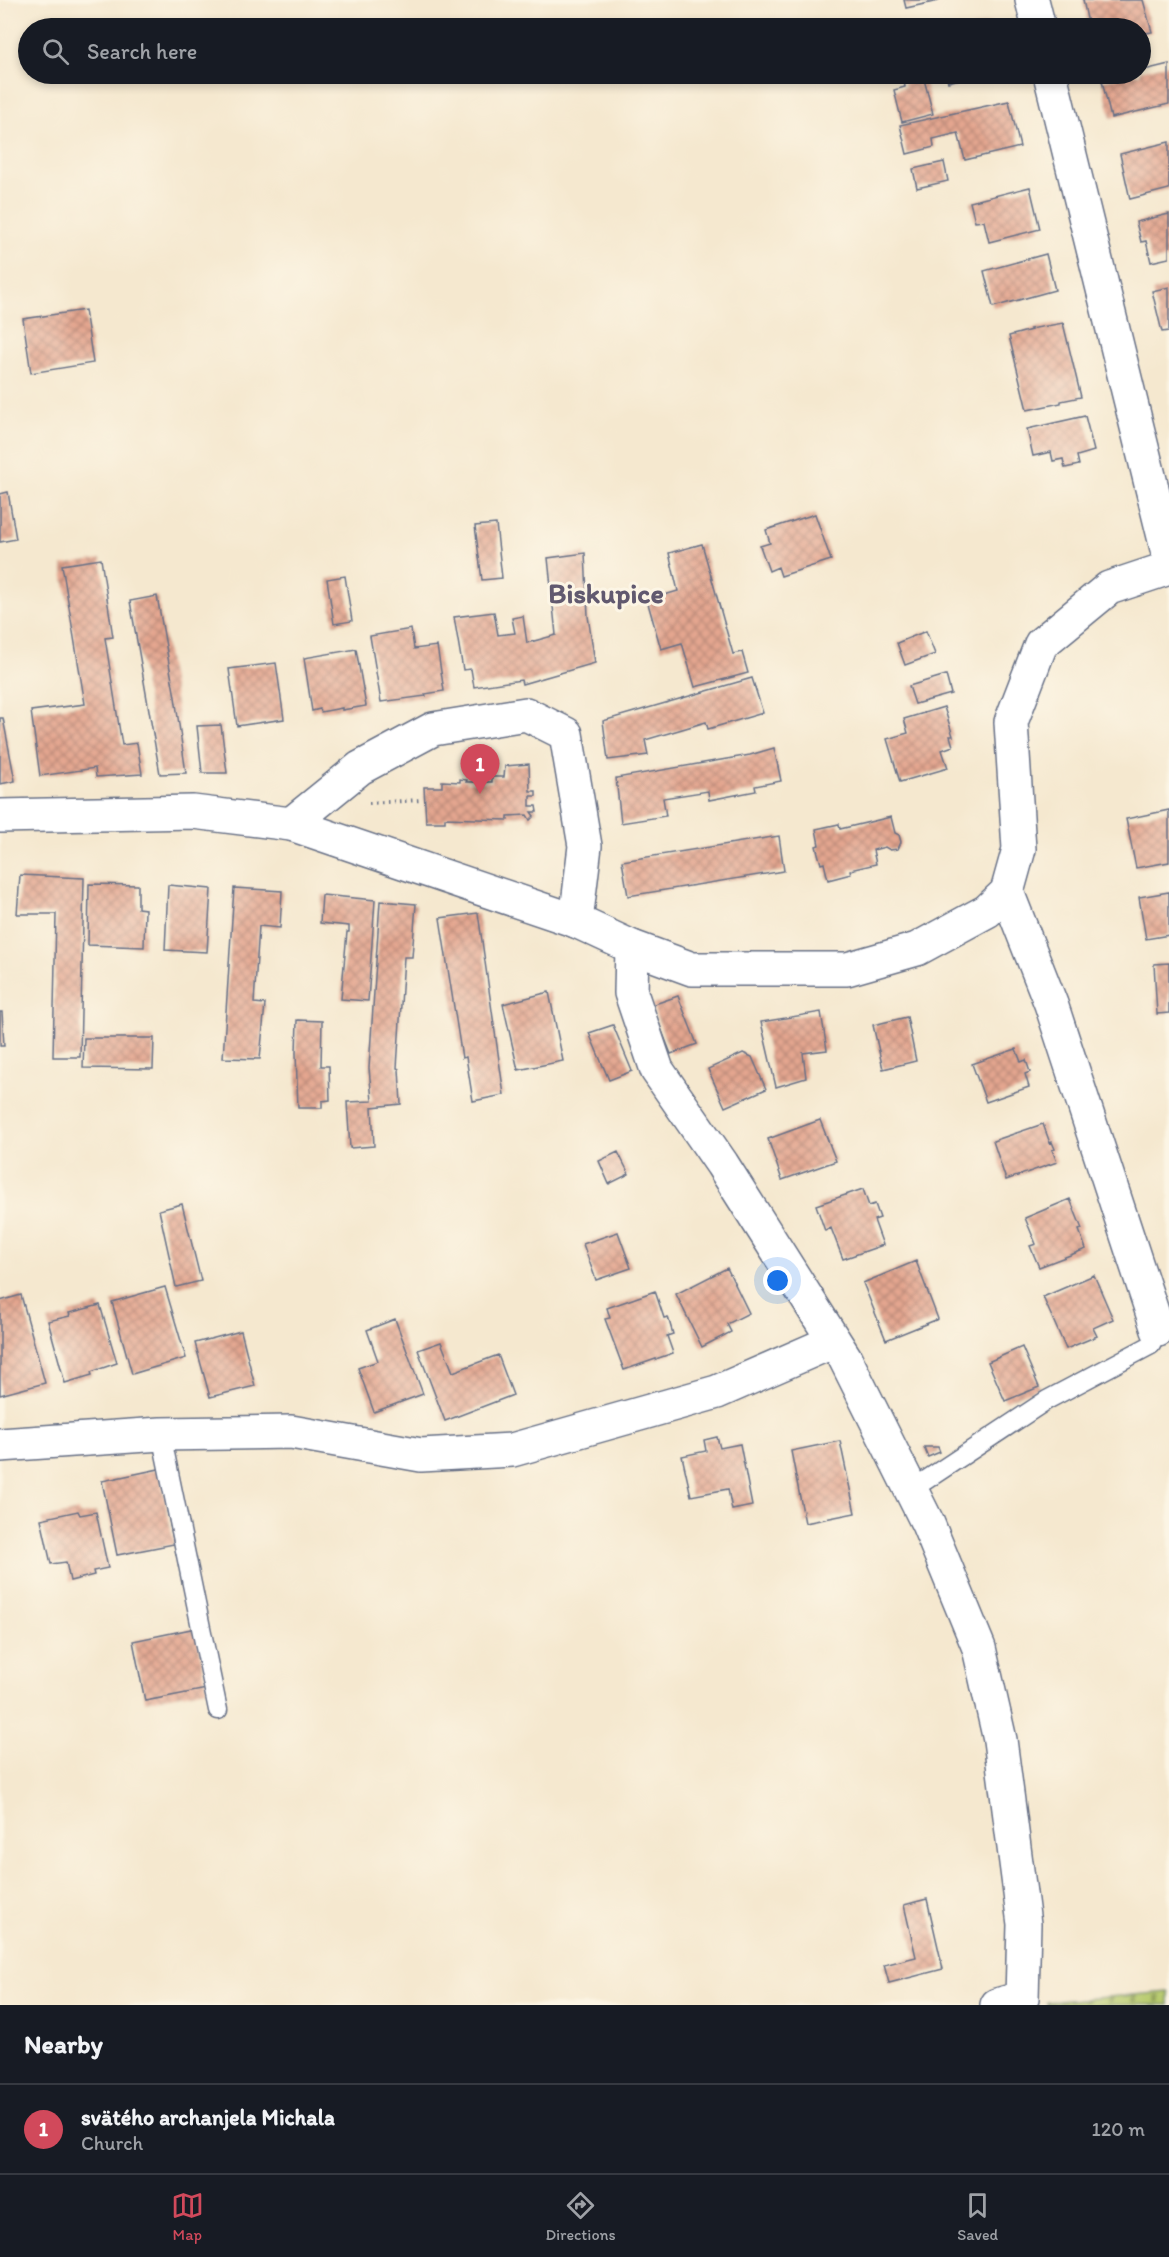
<!DOCTYPE html>
<html lang="en">
<head>
<meta charset="utf-8">
<style>
  body { margin:0; font-family:Itim,sans-serif; background:#242831; color:#f1f3f6 }
  .you { position:absolute; left:778px; top:1281px; width:21px; height:21px; margin:-15px; border:4px solid #fff; border-radius:50%; background:#1a73e8; box-shadow:0 0 0 9px #1a73e833 }
  .badge { display:grid; place-items:center; width:39px; height:39px; border-radius:50%; background:#d1495b; color:#fff; font-size:20px; font-weight:700 }
  .pin { position:absolute; translate:-50% -50px; filter:drop-shadow(0 2px 3px #0008) }
  .pin::after { content:''; position:absolute; top:32px; width:21px; height:18px; background:inherit; clip-path:polygon(0 0,100% 0,50% 100%) }
  .list { margin:0; padding:0; list-style:none }
  h2 { display:flex; justify-content:space-between; align-items:center; height:78px; margin:0; padding:0 24px; font-size:26px }
  h2 small { font-size:20px; font-weight:400; color:#9ea1a6 }
  .list li { display:grid; grid-template-columns:39px 1fr auto; gap:18px; align-items:center; box-sizing:border-box; height:90px; padding:0 24px; border-top:2px solid #363941 }
  .list b { display:block; font-size:22px; white-space:nowrap }
  .list p { margin:0; font-size:20px; white-space:nowrap; color:#9ea1a6 }
  .list em { font-size:20px; font-style:normal; color:#9ea1a6 }
  .icon { flex:none; width:33px; height:33px; fill:none; stroke:currentColor; stroke-width:2; stroke-linecap:round; stroke-linejoin:round }
  .map { position:relative; flex:none; width:1169px; height:2005px; overflow:hidden }
  .search { position:absolute; background:#171b24; box-shadow:0 3px 9px #0003; left:18px; right:18px; top:18px; height:66px; display:flex; align-items:center; gap:15px; box-sizing:border-box; padding:0 21px; border-radius:33px; color:#9ea1a6; font-size:22px }
  .sheet { height:168px; background:#171b24 }
  nav { display:flex; justify-content:space-around; align-items:center; box-sizing:border-box; height:84px; border-top:2px solid #363941; background:#171b24; font-size:16px; color:#9ea1a6 }
  nav a { display:grid; justify-items:center; gap:3px }
  nav .on { color:#d1495b }
  .map>svg:first-child { display:block }
  .cemetery { fill:url(#cemetery-stones); stroke:#697c66; stroke-width:1.5 }
  .building { fill:url(#building-cross-hatch) }
  .lines { fill:none; stroke-linecap:round; stroke-linejoin:round }
  .service-casing { stroke:#677086; stroke-width:21 }
  .minor-casing { stroke:#677086; stroke-width:36 }
  .tertiary-casing { stroke:#677086; stroke-width:36 }
  .path { stroke:#677086; stroke-width:4; stroke-dasharray:1.5 4.5; stroke-linecap:butt }
  .service { stroke:#fff; stroke-width:18 }
  .minor { stroke:#fff; stroke-width:33 }
  .tertiary { stroke:#fff; stroke-width:33 }
  .labels { text-anchor:middle; dominant-baseline:central; stroke-width:6; stroke-linejoin:round; paint-order:stroke }
  .district-label { font-size:28px; font-weight:bold; fill:#61596f; stroke:#fcf5e5 }
</style>
</head>
<body>
<div class="map">
<svg width="1169" height="2005" viewBox="0 0 1169 2005">
  <defs>
    <pattern id="cemetery-stones" width="16" height="16" patternUnits="userSpaceOnUse" patternTransform="scale(1.5)"><rect width="16" height="16" fill="#b7ca6d"/><path d="M2 7V4a2 2 0 0 1 4 0v3zM10 15v-3a2 2 0 0 1 4 0v3z" fill="#94a45d"/></pattern>
    <pattern id="building-cross-hatch" width="8" height="8" patternUnits="userSpaceOnUse" patternTransform="scale(1.5)"><rect width="8" height="8" fill="#e4a68f"/><path d="M0 0l8 8M0 8l8-8" fill="none" stroke="#b88878"/></pattern>
  </defs>
  <rect width="100%" height="100%" fill="#fcf5e5"/>
  <filter id="ink" filterUnits="userSpaceOnUse"><feTurbulence type="fractalNoise" baseFrequency=".0167" numOctaves="2"/><feDisplacementMap in="SourceGraphic" scale="12" xChannelSelector="R" yChannelSelector="G"/><feConvolveMatrix kernelMatrix="1 2 1 2 8 2 1 2 1" color-interpolation-filters="sRGB"/></filter>
  <filter id="wash" filterUnits="userSpaceOnUse"><feTurbulence type="fractalNoise" baseFrequency=".008" numOctaves="4" result="noise"/><feDisplacementMap in="SourceGraphic" scale="24" xChannelSelector="R" yChannelSelector="G"/><feGaussianBlur stdDeviation="1.35" result="paint"/><feColorMatrix in="noise" values="0 0 0 0 0 0 0 0 0 0 0 0 0 0 0 0 0 1.4 0 .05"/><feComposite in="paint" operator="in"/></filter>
  <g filter="url(#wash)">
    <rect width="100%" height="100%" fill="#f5e8cf"/>
    <!-- cemetery -->
    <path class="cemetery" d="M1169,1992V2005H1047V2002Z"/>
    <g id="blocks">
      <!-- building -->
      <path class="building" d="M904,0H937L938,1L906,8Z
        M1083,0H1143L1152,32L1140,34V28H1089Z
        M990,23L991,28H971Z
        M1169,64V104L1111,118L1102,81L1131,74H1140V71Z
        M946,74H980L948,82Z
        M923,75L933,114L902,122L894,90L905,87L904,80Z
        M1009,101L1020,147L965,160L958,133L933,139L934,147L907,154L900,125Z
        M1169,142V189L1130,199L1120,154Z
        M944,162L948,181L917,188L913,169Z
        M1030,187L1040,229L989,242L984,221L975,222L970,202Z
        M1169,214V258L1151,262L1146,241L1141,242L1136,222Z
        M1046,254L1055,290L993,307L984,271Z
        M1169,287V331L1162,332L1152,291Z
        M85,310L93,363L31,373L23,319Z
        M1063,323L1081,397L1061,401V403L1027,410L1009,336L1031,330L1030,329Z
        M1085,416L1094,451L1077,456L1079,465L1065,468L1063,459L1053,461L1051,452L1033,456L1027,429Z
        M8,492L16,539L0,542V494Z
        M815,514L831,560L781,576L778,567L769,571L760,546L770,543L766,530Z
        M496,524L502,578L482,580L475,526Z
        M702,544L733,654L742,652L748,673L695,687L682,643L661,649L647,600L678,591L669,553Z
        M585,553L588,616L595,663L522,684L521,680L474,687L471,669L463,670L454,617L494,612L498,635L515,633L512,618L523,616L527,643L556,635L548,558Z
        M101,559L113,637L105,638L122,745L137,743L142,774L96,777L95,768L40,776L31,711L85,704L62,565Z
        M345,576L352,621L334,624L327,579Z
        M157,596L175,697L186,773L160,774L130,601Z
        M411,629L414,649L437,646L444,691L425,694L426,696L381,702L370,636Z
        M926,631L935,654L905,665L897,643Z
        M356,649L366,706L342,710V708L321,712L320,709L312,711L304,658Z
        M276,663L284,719L237,726L229,669Z
        M946,675L951,694L915,704L909,686Z
        M752,678L763,713L708,729L706,722L645,740L648,755L608,760L603,721Z
        M944,707L953,736H950L953,746L942,750L948,768L900,782L887,739L908,733L904,719Z
        M0,718H3L15,781L0,784Z
        M221,725L227,773H202L197,726Z
        M774,748L781,781L755,786L756,791L709,800L708,791L663,798L666,816L621,823L616,778L750,755Z
        M529,764L530,791H536V796H530V806H536L537,812H531L534,816L530,820L527,815L508,816V820L445,818V822H426L424,787H442V781L460,782V779L467,780L466,782H492V777H504L505,766Z
        M1169,810V862L1136,868L1126,819Z
        M891,817L895,833L899,835L901,842L898,849L890,850L885,847L873,850L876,864L850,870L851,874L828,880L824,863L821,864L816,846L819,845L816,829L839,824L840,829Z
        M779,836L784,871L628,896L622,861Z
        M20,875L84,878L80,1057H53L56,914H17Z
        M89,884L138,885V908L145,909L144,947L88,945Z
        M168,885L211,889L207,952L165,950Z
        M234,888L282,891L280,928L259,926L254,1003L265,1004L260,1059L223,1058Z
        M1169,892V935L1146,939L1139,897Z
        M322,895L375,900L368,1001L341,999L347,932H349V926L320,923Z
        M380,901L416,904L412,957H404L397,1068L399,1069L401,1104L372,1107L374,1146L350,1148L347,1102L372,1101L369,1068Z
        M478,913L504,1095L473,1101L466,1057L462,1058L440,918Z
        M1169,963V1013L1157,1014L1154,964Z
        M549,992L563,1061L518,1070L503,1004Z
        M678,996L697,1044L671,1054L652,1005Z
        M0,1012H2L4,1046H0Z
        M821,1012L827,1050L803,1053L806,1078L776,1087L761,1022Z
        M907,1017L916,1061L883,1069L873,1025Z
        M297,1020L322,1021L321,1066H329L330,1100L322,1101V1108H298L296,1053Z
        M613,1025L632,1071L609,1080L589,1033Z
        M84,1038H154L153,1069L83,1068Z
        M1016,1049L1021,1062L1026,1060L1030,1072L1025,1074L1029,1087L986,1102L972,1064Z
        M743,1053L752,1057L766,1089L725,1107L708,1069Z
        M820,1120L836,1161L782,1180L768,1139Z
        M1043,1124L1050,1143L1052,1142L1055,1149L1052,1150L1057,1162L1006,1180L993,1141Z
        M618,1152L629,1174L609,1184L599,1161Z
        M863,1189L869,1206L875,1204L880,1218L874,1220L883,1245L843,1259L831,1228L825,1231L816,1205Z
        M1070,1199L1082,1229L1079,1230L1086,1249L1039,1267L1030,1246L1036,1244L1025,1218Z
        M182,1204L201,1281L176,1287L159,1210Z
        M618,1232L631,1268L596,1280L583,1244Z
        M916,1261L938,1319L886,1340L863,1283Z
        M727,1268L749,1313L727,1324L731,1332L702,1347L676,1294Z
        M1094,1275L1113,1319L1093,1328L1097,1336L1066,1349L1043,1297Z
        M165,1287L186,1358L132,1374L112,1302Z
        M655,1291L664,1318L668,1317L673,1334L667,1336L673,1353L624,1370L605,1319L610,1318L607,1308Z
        M21,1295L45,1383L0,1395V1301Z
        M100,1305L117,1363L91,1372L92,1375L65,1383L48,1321L70,1316L69,1313Z
        M395,1319L423,1394L374,1412L358,1368L378,1361L367,1330Z
        M241,1331L255,1386L210,1397L195,1343Z
        M441,1342L453,1372L498,1355L513,1395L445,1421L418,1350Z
        M1022,1347L1039,1387L1005,1401L988,1362Z
        M717,1437L720,1448L740,1444L752,1506L732,1510L728,1489L691,1496L682,1456L706,1451L704,1440Z
        M840,1441L855,1513L805,1523L791,1451Z
        M924,1447H938L940,1452L928,1457Z
        M159,1469L174,1544L117,1555L102,1481Z
        M78,1511L80,1515L96,1512L108,1568L93,1571L94,1575L70,1581L66,1562L51,1564L41,1519Z
        M196,1628L207,1689L145,1701L133,1641Z
        M927,1899L943,1969L889,1983L884,1965L916,1957L904,1905Z"/>
    </g>
  </g>
  <g filter="url(#ink)">
    <use href="#blocks" fill-opacity="0" stroke="#677086" stroke-width="1.5"/>
    <g class="lines">
      <!-- service casing -->
      <g class="service-casing">
        <path id="service" d="M161,1434L218,1710
          M911,1490L1047,1400L1151,1345L1158,1330"/>
      </g>
      <!-- minor casing -->
      <g class="minor-casing">
        <path id="minor" d="M1032,0L1039,28
          M1050,74L1169,557
          M291,824L360,768L433,729L526,714L566,734L585,846L576,921
          M1007,892L1051,1004L1158,1330
          M632,947L631,993L657,1070L722,1164L845,1358L928,1524L979,1648L1000,1740L1024,1924L1022,1998L997,2005
          M0,1445L161,1434L291,1432L421,1455L512,1450L717,1392L834,1341"/>
      </g>
      <!-- tertiary casing -->
      <g class="tertiary-casing">
        <path id="tertiary" d="M0,816L193,812L291,824L576,921L632,947L692,969H847L917,949L987,911L1007,892L1019,849L1011,722L1041,644L1109,588L1169,568"/>
      </g>
      <!-- path -->
      <path class="path" d="M369,803L421,800"/>
      <!-- service -->
      <use href="#service" class="service"/>
      <!-- minor -->
      <use href="#minor" class="minor"/>
      <!-- tertiary -->
      <use href="#tertiary" class="tertiary"/>
    </g>
  </g>
  <g class="labels">
    <!-- district labels -->
    <g class="district-label">
      <text x="606" y="593">Biskupice</text>
    </g>
  </g>
</svg>
<div class="you"></div>
<div class="pin badge" style="left:480px;top:794px">1</div>
<div class="search"><svg class="icon" aria-label="search" viewBox="0 0 24 24"><circle cx="10" cy="10" r="6"/><path d="M15 15l6 6"/></svg>Search here</div>
</div>
<section class="sheet">
<h2>Nearby<small></small></h2>
<ul class="list">
<li><span class="badge">1</span><div><b>svätého archanjela Michala</b><p>Church</p></div><em>120 m</em></li>
</ul>
</section>
<nav>
<a class="on"><svg class="icon" aria-label="map" viewBox="0 0 24 24"><path d="M3 6l6-2 6 2 6-2v14l-6 2-6-2-6 2zM9 4v14M15 6v14"/></svg>Map</a>
<a><svg class="icon" aria-label="directions" viewBox="0 0 24 24"><path d="M12 3l9 9-9 9-9-9zM9 14v-3h6M13 9l2 2-2 2"/></svg>Directions</a>
<a><svg class="icon" aria-label="saved" viewBox="0 0 24 24"><path d="M7 4h10v16l-5-4-5 4z"/></svg>Saved</a>
</nav>
</body>
</html>
